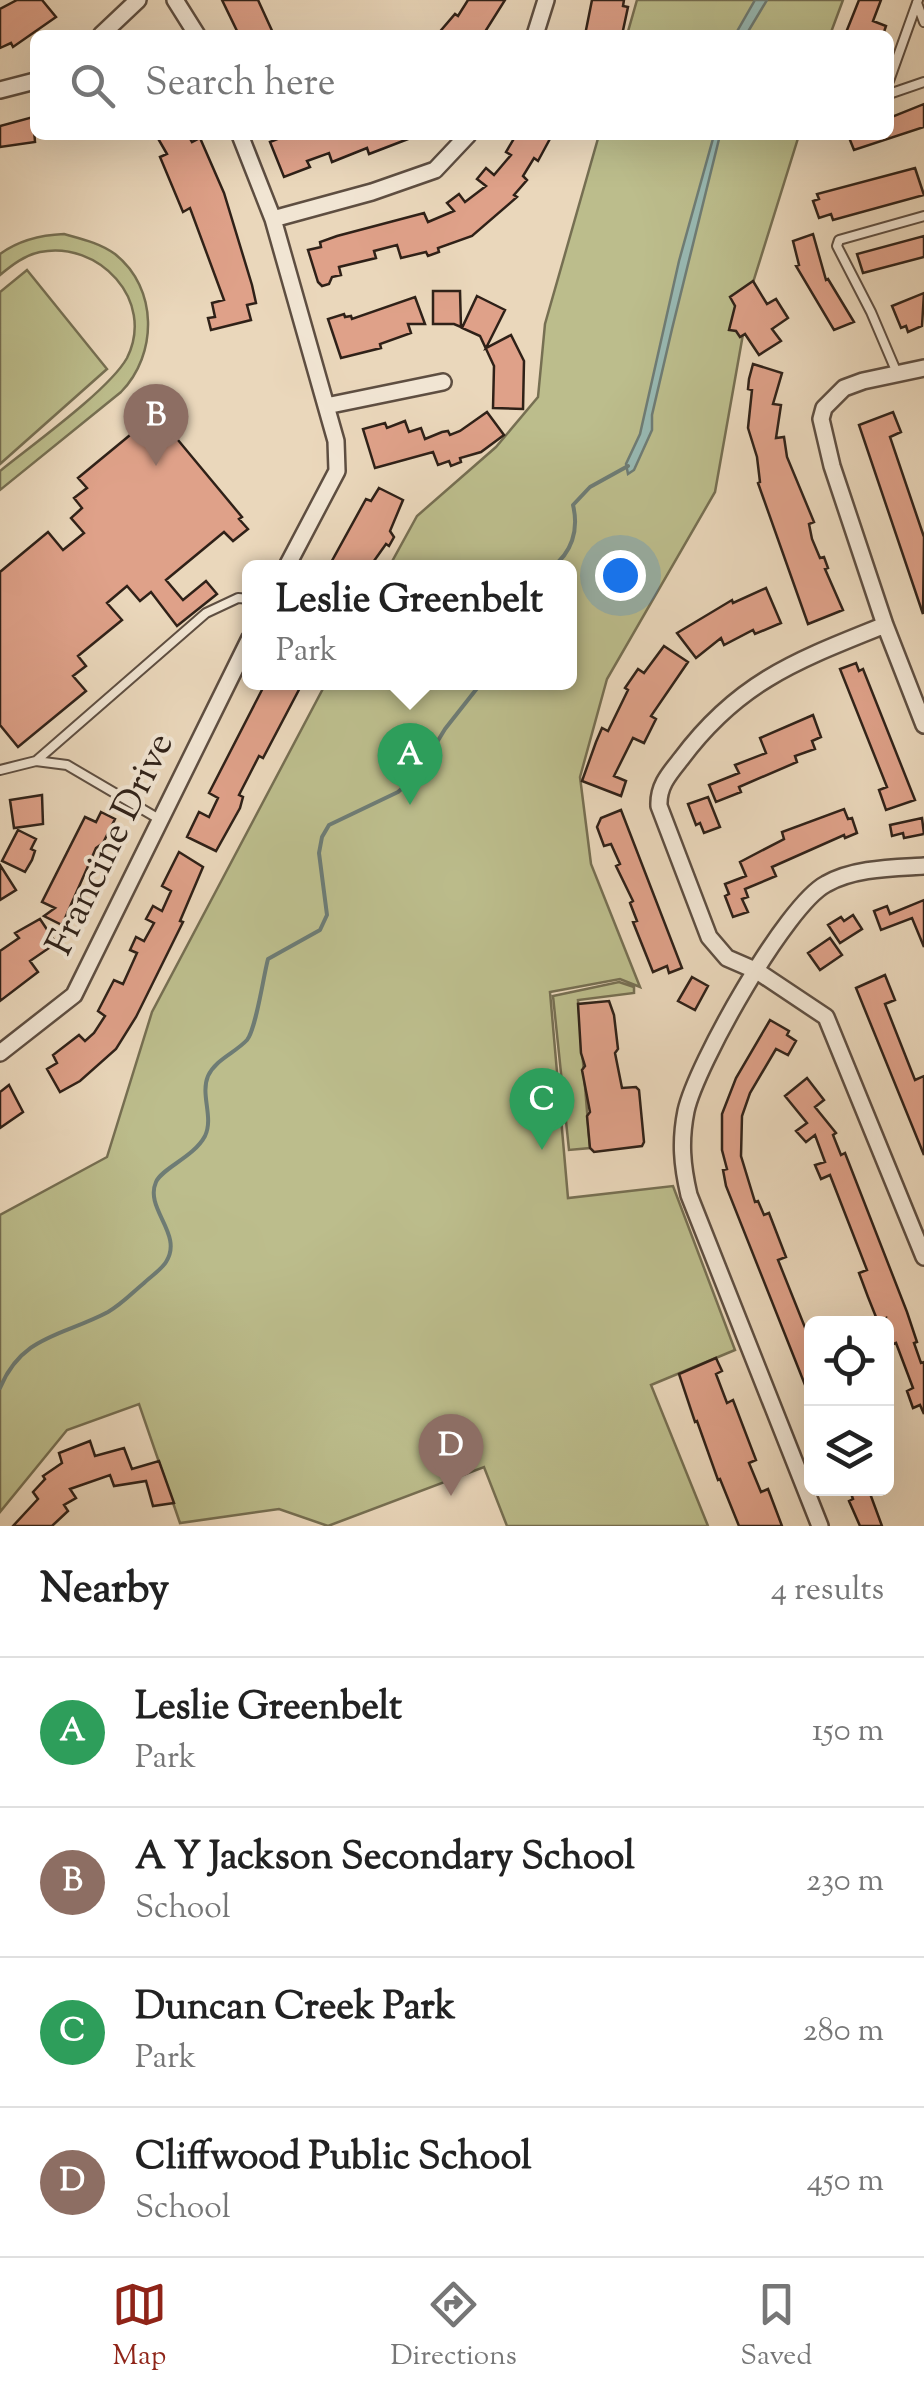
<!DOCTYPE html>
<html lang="en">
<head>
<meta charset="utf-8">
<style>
  body { margin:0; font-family:"Sorts Mill Goudy",serif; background:#f2f2f2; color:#222 }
  .controls { position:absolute; right:30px; bottom:30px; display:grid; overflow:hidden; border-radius:15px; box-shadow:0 10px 40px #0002 }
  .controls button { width:90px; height:90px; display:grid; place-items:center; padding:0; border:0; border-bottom:2px solid #e0e0e0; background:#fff; color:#222; font:50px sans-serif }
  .you { position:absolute; left:620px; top:575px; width:35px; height:35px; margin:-25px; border:8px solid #fff; border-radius:50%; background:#1a73e8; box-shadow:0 0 0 15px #1a73e833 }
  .badge { display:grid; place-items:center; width:65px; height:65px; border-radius:50%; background:#8f2418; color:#fff; font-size:32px; font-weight:700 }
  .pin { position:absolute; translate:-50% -82px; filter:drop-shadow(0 2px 5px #0008) }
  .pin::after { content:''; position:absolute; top:52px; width:35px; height:30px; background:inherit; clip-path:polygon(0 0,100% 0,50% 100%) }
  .popup { position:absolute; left:242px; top:560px; width:335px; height:130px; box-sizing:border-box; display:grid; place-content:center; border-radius:15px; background:#fff; filter:drop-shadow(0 2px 8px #0005); font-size:32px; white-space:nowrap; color:#767676 }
  .popup b { font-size:38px; color:#222 }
  .popup::after { content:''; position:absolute; left:50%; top:100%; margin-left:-20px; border:20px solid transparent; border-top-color:#fff }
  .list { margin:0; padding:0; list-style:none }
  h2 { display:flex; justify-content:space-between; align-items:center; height:130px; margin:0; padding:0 40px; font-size:42px }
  h2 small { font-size:32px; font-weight:400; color:#767676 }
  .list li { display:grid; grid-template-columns:65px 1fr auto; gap:30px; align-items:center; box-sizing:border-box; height:150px; padding:0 40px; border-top:2px solid #e0e0e0 }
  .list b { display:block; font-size:38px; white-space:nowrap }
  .list p { margin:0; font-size:32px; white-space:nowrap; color:#767676 }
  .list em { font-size:32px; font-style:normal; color:#767676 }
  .icon { flex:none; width:55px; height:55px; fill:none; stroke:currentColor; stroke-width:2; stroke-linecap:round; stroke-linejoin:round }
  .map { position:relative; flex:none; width:924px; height:1526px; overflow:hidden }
  .search { position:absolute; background:#fff; box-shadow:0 10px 40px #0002; left:30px; right:30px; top:30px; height:110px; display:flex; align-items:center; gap:25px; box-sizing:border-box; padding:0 35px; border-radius:15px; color:#767676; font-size:38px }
  .sheet { height:730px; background:#fff }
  nav { display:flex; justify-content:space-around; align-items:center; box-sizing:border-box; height:140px; border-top:2px solid #e0e0e0; background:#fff; font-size:28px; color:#767676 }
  nav a { display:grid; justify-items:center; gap:5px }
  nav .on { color:#8f2418 }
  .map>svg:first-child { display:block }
  .green { fill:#bcbd8c; stroke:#766f52; stroke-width:2.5 }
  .water { fill:#98b9b3; stroke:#6e7c75; stroke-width:2.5 }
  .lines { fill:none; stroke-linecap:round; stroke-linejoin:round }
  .stream { stroke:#6e7c75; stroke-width:4 }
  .building { fill:#dfa189; stroke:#2f2118; stroke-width:2.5 }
  .service-casing { stroke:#5e4e41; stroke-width:12 }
  .minor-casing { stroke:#5e4e41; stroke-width:20 }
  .service { stroke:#f1e5d3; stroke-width:8 }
  .minor { stroke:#f1e5d3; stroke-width:15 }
  .labels { text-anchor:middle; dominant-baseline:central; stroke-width:8; stroke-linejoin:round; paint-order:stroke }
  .street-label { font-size:38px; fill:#2f2118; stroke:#f1e5d3 }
</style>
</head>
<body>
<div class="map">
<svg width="924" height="1526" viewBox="0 0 924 1526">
  <rect width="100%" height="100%" fill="#ead7bb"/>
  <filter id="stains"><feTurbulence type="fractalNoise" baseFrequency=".002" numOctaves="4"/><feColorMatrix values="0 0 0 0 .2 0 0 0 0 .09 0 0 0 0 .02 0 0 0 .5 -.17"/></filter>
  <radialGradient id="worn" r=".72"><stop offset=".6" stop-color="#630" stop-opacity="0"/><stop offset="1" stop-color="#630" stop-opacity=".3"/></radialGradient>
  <!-- green -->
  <path class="green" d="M637,0H843L830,35H627Z
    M599,135H799L751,289L715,492L607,679L580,777L591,864L640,987L620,979L550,992L568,1198L673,1186L735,1350L651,1385L708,1526H507L484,1467L328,1526L279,1509L180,1523L139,1404L67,1430L0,1512V1215L107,1157L152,1012L326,683L570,682V568L389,567L417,516L496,447L538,397L545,324Z
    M64,234C82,239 100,243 115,254C158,288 158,354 121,392L0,490V471C32,445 109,390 127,358C156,300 98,240 40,252C25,255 12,265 0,275V254C19,240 41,235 64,234Z
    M27,270L107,369L0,464V292Z
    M619,982L634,987V993L578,1000L590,1148L569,1150L553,996Z"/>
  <!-- water -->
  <path class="water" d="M755,0H767L746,35H735Z
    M714,135H720L672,329L652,415V430L634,470L628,474L626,464L640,434L679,261Z"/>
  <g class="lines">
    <!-- stream -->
    <path class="stream" d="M551,568C572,553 579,530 573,505L590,487L628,466
      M0,1388C22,1335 63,1336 108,1312C122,1304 132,1293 144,1283C150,1277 161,1270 166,1262C184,1234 144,1209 156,1182C162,1168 194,1157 205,1136C214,1117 200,1095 208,1076C216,1059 235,1053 247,1040C256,1029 263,978 268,959L320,930L327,915L319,853L322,837L329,825L398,792L417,775L445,729L482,682"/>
  </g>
  <!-- building -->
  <path class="building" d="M17,0H42L56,17L13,47L11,43L0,48V9Z
    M222,0H258L274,35H239Z
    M468,0H505L483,35H437L455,14L458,16Z
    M592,0H624L623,6L628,7L622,35H585Z
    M859,0H881L873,21L886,26L883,35H845Z
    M924,104V127L854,150L848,135H889V118Z
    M33,117L35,142L0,147V126Z
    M156,135H188L192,142L200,138L224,193L252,285L256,303L247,305L251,320L211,330L208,318L215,317L212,303L224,300L190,208L183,212L160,157L167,154Z
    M287,135H415L416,136L369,154L367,148L332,162L329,153L307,161L310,167L284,177L270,142Z
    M516,135H552L538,161L534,158L523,176L527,180L514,195L517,197L472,236L438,248L439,252L428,256L426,252L401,258L397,245L374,251L376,258L339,267L341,275L332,277L329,284L322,286L318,282L308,250L321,247L320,242L337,236L424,213L428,222L454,211L447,203L459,194L465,202L486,186L477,179L486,168L494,175L511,155L506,152Z
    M915,168L924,195L833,220L831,214L819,218L813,201L819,199L817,194Z
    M813,234L826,280L828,279L854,322L834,330L796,266L799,265L793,241Z
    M924,236V257L863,273L857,254Z
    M753,281L767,304L776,299L788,318L772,329L781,341L759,355L745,334L740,337L736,331L729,330L735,306L730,297Z
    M433,291H460L461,327L454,324H433Z
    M924,293L922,326L908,332L906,326L901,328L892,306Z
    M477,296L505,310L486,348L511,335L524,361L523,409L493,408L494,366L480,336L462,328Z
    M415,297L425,324H408L411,333L380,344L381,348L341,358L328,319L344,314L345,317L351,316L352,319Z
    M753,364L782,373L773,404L781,405L776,438L784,437L787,457L814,522L809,524L812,539L820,558L824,557L828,568L825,569L843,610L808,624L758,483L760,482L757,457L748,428L752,390L748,389L749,379Z
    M487,412L504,435L481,452L460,458L461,462L451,466L449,461L438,465L433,452L375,468L363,429L385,423L387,428L405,421L409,432L421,428L425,439L442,432L448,431L450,435L460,431Z
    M893,412L901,432L890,437L924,537L923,614L859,425Z
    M141,426L150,436L162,426L171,436L173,434L242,517L239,519L248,529L233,541L224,532L166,580L183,600L206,581L217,594L177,626L151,592L140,601L127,586L107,603L122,620L78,656L86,666L73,676L86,691L18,747L0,725V572L48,532L63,550L84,533L71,518L82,508L74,498L87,488L78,478Z
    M379,488L403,500L390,531L394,537L389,546L386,544L369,568H328L366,499L371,501Z
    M766,588L781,623L755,634L753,630L724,645L721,638L696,658L677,633L732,600L733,603Z
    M664,646L688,662L651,716L656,719L644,743L633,738L614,776L626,781L621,796L582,781L596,742L602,728L608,731L628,690L625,688L638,669L644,673Z
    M856,663L859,671L863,669L915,800L886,810L879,790L887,787L840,669Z
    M266,682H303L263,758L259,756L239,795L243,797L240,808L216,851L187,837L199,812L209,817L218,798L209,793Z
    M813,715L821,737L812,741L815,749L795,756L797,762L739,787L741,792L716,802L709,785L739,773L735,765L766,753L760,738Z
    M42,795L43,824L14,828L10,800Z
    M708,797L720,827L704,833L700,823L696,825L688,804Z
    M844,809L848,819L852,818L857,833L845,838L844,835L772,867L776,876L745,889L748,897L742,899L748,912L733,917L725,896L729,894L725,884L746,876L740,862L784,839L782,832Z
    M621,810L682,968L669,973L667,966L653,972L633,922L637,921L630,903L633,901L616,866L620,864L611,844L604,846L597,827L601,818Z
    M101,812L115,819L103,843L96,848L62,925L44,916L55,908L42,902L85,817L96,822Z
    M922,818L924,834L904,838L903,833L892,836L890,825Z
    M18,830L36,839L31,849L35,851L32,860L25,872L2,861Z
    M179,852L203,867L180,921L183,922L136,1017L116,1049L80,1081L60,1092L47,1069L57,1063L53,1055L79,1035L85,1041L94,1033L105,1016L98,1011L114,980L123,984L137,953L130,950L136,937L144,941L154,923L146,919L153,906L162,911L171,891L162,886Z
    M0,865L16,890L0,900Z
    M924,900V947L912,918L881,930L874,911L887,906L890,914Z
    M853,915L862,929L840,943L828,925L841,917L844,921Z
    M40,919L54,940L47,945L49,948L30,961L38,972L0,1001V951L19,938L15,933Z
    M830,938L842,955L820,970L808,953Z
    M885,975L895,1000L885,1004L915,1080L924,1076V1155L856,988Z
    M692,977L708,986L695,1010L678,1001Z
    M609,1001L614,1015L618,1049L615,1053L622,1088L636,1087L639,1090L644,1142L642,1146L594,1152L590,1148L587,1116L590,1112L582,1070L585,1066L581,1053L578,1004Z
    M770,1020L789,1031L787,1035L796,1041L788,1055L776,1049L750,1093L742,1116L741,1156L755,1202L758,1201L764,1215L769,1213L786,1257L778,1260L812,1345L811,1400L726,1186L723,1170L727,1169L722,1150V1114L736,1078Z
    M807,1078L824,1100L815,1107L836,1133L833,1135L841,1155L845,1153L907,1312L917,1342L914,1343L921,1363L924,1362V1414L920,1405L913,1408L907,1391L913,1388L896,1343L886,1347V1318L878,1322L868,1297L859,1273L867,1270L830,1175L821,1179L815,1165L825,1162L815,1135L806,1142L796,1131L807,1123L785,1096Z
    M9,1085L23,1112L0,1128V1092Z
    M716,1358L722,1371L716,1374L727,1403L733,1400L756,1460L749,1463L761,1492L768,1489L782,1526H739L720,1479L718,1480L697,1421L695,1422L679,1374Z
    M90,1441L95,1456L124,1448L132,1469L159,1461L174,1503L153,1506L146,1481L114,1486L110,1475L70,1489L76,1498L64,1505L68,1511L52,1526H13L38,1499L33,1492L45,1479L43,1476L62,1463L59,1453Z
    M849,1488H868L882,1526H860L849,1501L853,1499Z"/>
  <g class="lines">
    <!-- service casing -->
    <g class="service-casing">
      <path id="service" d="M917,3L924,22
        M889,81L918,0
        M889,94L924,82
        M897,373L871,312L837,246L839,240L924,216
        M36,761L206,613L238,598L250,599
        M0,770L36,761L67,765L159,819"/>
    </g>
    <!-- minor casing -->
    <g class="minor-casing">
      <path id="minor" d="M175,0L197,35
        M101,35L138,0
        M535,35L546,0
        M0,90L35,81
        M240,135L273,219L336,441L337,471L286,568
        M273,219L372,192L435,170L468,135
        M924,368L863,381L844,388L824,408L821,419L832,466L885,625L924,725
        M326,406L443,382
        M885,625C798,660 739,681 681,759C669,774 658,786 659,806L709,937L727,958L757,971L826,1017L924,1257
        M0,1053L74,995L250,638
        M820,1526L689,1195C682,1165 680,1141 686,1111C696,1065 786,905 826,884C854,868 892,868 924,866"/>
    </g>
    <!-- service -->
    <use href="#service" class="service"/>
    <!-- minor -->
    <use href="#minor" class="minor"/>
  </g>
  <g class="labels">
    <!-- street labels -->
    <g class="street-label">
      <text transform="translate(112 845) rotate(-64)">Francine Drive</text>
    </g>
  </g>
  <rect width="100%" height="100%" filter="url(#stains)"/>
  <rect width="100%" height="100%" fill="url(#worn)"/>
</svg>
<div class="controls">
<button><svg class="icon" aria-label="locate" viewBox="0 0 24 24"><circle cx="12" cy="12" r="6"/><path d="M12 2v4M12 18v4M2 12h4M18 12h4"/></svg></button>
<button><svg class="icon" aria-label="layers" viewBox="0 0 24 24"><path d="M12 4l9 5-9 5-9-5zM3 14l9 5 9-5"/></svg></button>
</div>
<div class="you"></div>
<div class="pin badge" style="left:410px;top:805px;background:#2e9e5b">A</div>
<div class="popup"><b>Leslie Greenbelt</b>Park</div>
<div class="pin badge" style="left:156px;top:466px;background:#8d6e63">B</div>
<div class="pin badge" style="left:542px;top:1150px;background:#2e9e5b">C</div>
<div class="pin badge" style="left:451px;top:1496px;background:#8d6e63">D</div>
<div class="search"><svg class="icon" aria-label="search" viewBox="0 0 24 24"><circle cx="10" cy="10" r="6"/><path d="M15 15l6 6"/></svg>Search here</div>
</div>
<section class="sheet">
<h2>Nearby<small>4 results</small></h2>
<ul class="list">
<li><span class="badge" style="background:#2e9e5b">A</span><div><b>Leslie Greenbelt</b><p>Park</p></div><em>150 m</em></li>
<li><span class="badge" style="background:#8d6e63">B</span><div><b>A Y Jackson Secondary School</b><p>School</p></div><em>230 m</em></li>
<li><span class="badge" style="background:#2e9e5b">C</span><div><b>Duncan Creek Park</b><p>Park</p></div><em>280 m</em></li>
<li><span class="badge" style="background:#8d6e63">D</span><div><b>Cliffwood Public School</b><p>School</p></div><em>450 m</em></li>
</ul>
</section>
<nav>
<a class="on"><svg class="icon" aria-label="map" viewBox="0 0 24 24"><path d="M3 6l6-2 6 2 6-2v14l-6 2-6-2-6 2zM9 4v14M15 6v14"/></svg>Map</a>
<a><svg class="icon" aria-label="directions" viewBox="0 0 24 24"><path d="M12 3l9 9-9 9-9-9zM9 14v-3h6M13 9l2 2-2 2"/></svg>Directions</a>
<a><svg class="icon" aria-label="saved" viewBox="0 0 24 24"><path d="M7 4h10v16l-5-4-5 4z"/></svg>Saved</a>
</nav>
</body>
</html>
